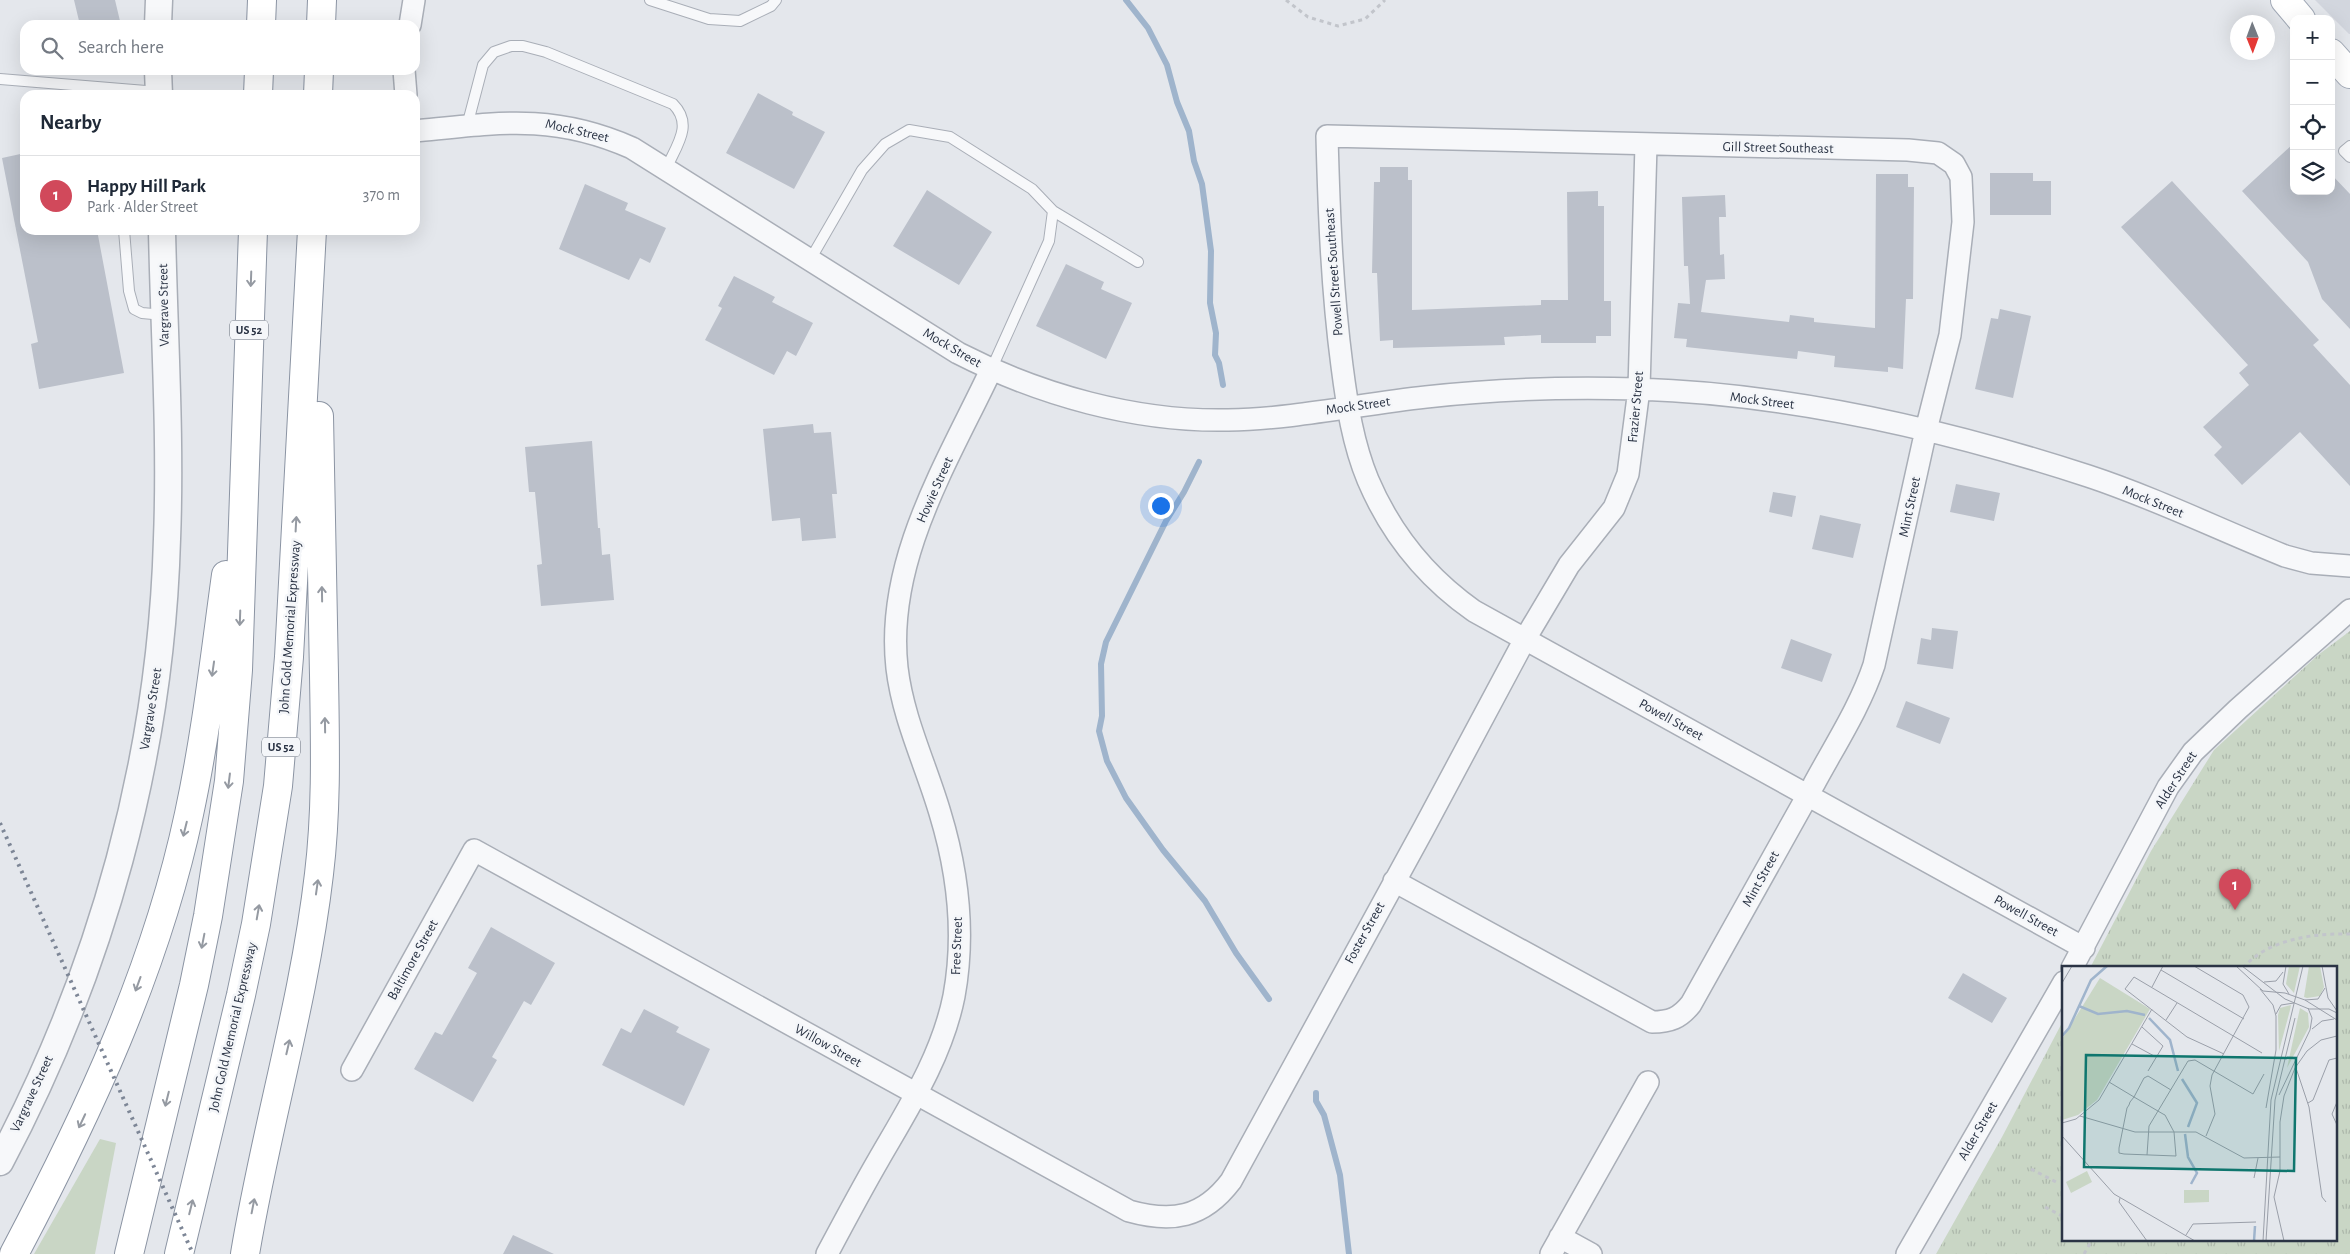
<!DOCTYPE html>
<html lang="en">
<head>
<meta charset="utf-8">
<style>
  body { margin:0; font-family:"Alegreya Sans",sans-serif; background:#f2f2f3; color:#1f2937 }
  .controls { position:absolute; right:15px; top:15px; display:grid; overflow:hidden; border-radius:10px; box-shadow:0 5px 20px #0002 }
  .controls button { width:45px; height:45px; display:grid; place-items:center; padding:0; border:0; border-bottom:1px solid #e0e1e3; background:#fff; color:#1f2937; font:25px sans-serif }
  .compass { position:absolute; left:2230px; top:15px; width:45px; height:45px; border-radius:50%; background:#fff; box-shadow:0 5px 20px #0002; rotate:179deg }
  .you { position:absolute; left:1160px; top:505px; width:18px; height:18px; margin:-12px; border:4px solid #fff; border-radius:50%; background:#1a73e8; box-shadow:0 0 0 8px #1a73e833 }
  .badge { display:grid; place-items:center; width:32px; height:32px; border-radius:50%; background:#d1495b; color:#fff; font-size:16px; font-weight:700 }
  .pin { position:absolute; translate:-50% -41px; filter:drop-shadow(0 1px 2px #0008) }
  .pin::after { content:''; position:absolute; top:26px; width:18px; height:15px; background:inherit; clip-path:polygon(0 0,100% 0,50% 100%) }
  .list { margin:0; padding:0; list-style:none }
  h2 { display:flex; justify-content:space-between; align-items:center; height:65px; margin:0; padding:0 20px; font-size:21px }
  h2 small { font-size:16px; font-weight:400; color:#747a83 }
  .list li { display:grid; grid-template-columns:32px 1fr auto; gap:15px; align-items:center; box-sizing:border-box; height:80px; padding:0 20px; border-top:1px solid #e0e1e3 }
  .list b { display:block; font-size:19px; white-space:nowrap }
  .list p { margin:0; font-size:16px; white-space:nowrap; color:#747a83 }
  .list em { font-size:16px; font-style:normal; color:#747a83 }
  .icon { flex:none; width:28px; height:28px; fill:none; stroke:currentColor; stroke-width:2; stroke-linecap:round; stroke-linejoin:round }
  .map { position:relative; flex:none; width:2350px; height:1254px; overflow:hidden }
  .search { position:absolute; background:#fff; box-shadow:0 5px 20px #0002; left:20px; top:20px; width:400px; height:55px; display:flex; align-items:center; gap:12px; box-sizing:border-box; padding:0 18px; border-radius:15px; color:#747a83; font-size:19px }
  .panel { position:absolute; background:#fff; box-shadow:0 5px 20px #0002; left:20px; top:90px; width:400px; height:145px; border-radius:15px }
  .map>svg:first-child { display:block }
  .built { fill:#d2d6de }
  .grass { fill:#c9d6c5 }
  .park { fill:url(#park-tufts) }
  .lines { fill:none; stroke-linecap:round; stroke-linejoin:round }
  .stream { stroke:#9fb4cc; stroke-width:6 }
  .building { fill:#bbc0ca }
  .service-casing { stroke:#a9aeb7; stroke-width:12 }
  .minor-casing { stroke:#a9aeb7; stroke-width:24 }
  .tertiary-casing { stroke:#a9aeb7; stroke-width:29 }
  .primary-casing { stroke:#a3abb8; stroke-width:30 }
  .motorway-casing { stroke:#8b94a3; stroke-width:30 }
  .path { stroke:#c2c5cb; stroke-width:3; stroke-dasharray:4 4; stroke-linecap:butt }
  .service { stroke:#f7f8fa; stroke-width:10 }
  .minor { stroke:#f7f8fa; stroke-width:21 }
  .tertiary { stroke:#f7f8fa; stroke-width:26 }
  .primary { stroke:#fff; stroke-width:28 }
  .motorway { stroke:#fff; stroke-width:28 }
  .rail { stroke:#7d8696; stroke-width:4; stroke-dasharray:2.5 5; stroke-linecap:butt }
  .oneway { stroke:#959aa2 }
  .labels { text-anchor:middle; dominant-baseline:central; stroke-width:5; stroke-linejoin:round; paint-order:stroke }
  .shield { fill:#f4f6f9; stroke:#676e7b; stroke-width:1 }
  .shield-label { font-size:12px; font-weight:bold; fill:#2b3445 }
  .street-label { font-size:14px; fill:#2b3445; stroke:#f4f6f9 }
  .inset-river { fill:none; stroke:#9fb4cc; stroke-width:2.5 }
  .inset-road { fill:none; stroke:#9a9fa9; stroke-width:1 }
  .view { fill:#0f766e; fill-opacity:0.15; stroke:#0f766e; stroke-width:2.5 }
  .inset-edge { fill:none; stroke:#2b3445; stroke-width:2.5 }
</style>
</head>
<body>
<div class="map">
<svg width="2350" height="1254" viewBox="0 0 2350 1254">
  <defs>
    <pattern id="park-tufts" width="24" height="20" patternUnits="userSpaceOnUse" patternTransform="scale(1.25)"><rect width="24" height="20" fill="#c9d6c5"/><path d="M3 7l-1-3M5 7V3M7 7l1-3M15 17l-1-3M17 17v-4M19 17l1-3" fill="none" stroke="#adb8ab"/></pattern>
  </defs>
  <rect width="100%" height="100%" fill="#e4e7ec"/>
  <!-- built -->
  <path class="built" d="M2315,0H2350V34H2349Z"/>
  <!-- grass -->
  <path class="grass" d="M100,1139L116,1143L95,1254H34Z"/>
  <!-- park -->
  <path class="park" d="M2350,631V1254H1936L2002,1137L2064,1019V1240H2336V968H2090L2151,851L2214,750L2318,655Z"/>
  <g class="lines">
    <!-- stream -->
    <path class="stream" d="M1126,0L1148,28L1167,65L1177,102L1189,131L1194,161L1202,184L1211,251L1210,303L1216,333L1215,355L1219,363L1223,385
      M1199,462L1184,492L1166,521L1106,642L1101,664L1102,716L1099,731L1107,761L1126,798L1163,850L1205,901L1236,953L1269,999
      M1316,1093V1101L1324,1115L1340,1175L1349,1254"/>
  </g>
  <!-- building -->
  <path class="building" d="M74,0H115L120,21L105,25H80Z
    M758,93L793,112L792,115L825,132L794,189L726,153Z
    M2294,143V191H2331V174L2350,194V329L2322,299L2308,262L2242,191Z
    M25,153V230H97L124,373L39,389L31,344L38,342L2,158Z
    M1380,167H1408V180H1412V310L1541,305V300H1568L1567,192L1598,191V206H1604V301H1611V336H1596V343H1541V335L1504,337L1505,345L1393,348V340L1380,341L1377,273H1372L1374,182H1380Z
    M1990,173H2033V181H2051V215H1990Z
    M1876,174H1908V187H1914L1913,299H1906L1903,369L1888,367V372L1834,367L1835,356L1798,351L1797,359L1686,347L1687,339L1674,338L1678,303L1690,304L1688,266H1684L1682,197L1725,195L1726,217H1719L1720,255L1724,254L1725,279L1706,280L1701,312L1789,322L1790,315L1814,318V322L1875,328Z
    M2172,181L2319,340L2313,345L2350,385V486L2300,432L2242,485L2214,455L2222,447L2203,427L2249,385L2239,373L2248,365L2121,227Z
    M585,184L628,203L625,210L666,228L650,263L640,258L629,280L559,249Z
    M927,190L992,232L959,285L893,246Z
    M1066,264L1104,282L1101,289L1132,303L1106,359L1036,326Z
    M734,276L775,297L772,302L813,323L796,356L787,351L774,375L705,340L722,308L718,306Z
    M2000,309L2031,316L2013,398L1975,389L1991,318L1998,319Z
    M813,424L814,433L831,432L837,494H832L836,538L802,541L800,518L772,521L763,429Z
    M592,441L598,528H600L602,555L610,554L614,600L541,606L537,565L542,564L535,492H529L525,447Z
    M1956,484L2000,493L1994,521L1950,512Z
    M1773,492L1796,496L1792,517L1769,512Z
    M1820,515L1861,524L1853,558L1812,549Z
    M1932,628L1958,631L1953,669L1917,664L1921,638L1931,640Z
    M1791,639L1832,654L1822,682L1781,668Z
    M1906,701L1950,718L1940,744L1896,727Z
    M491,927L555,963L531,1005L524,1001L492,1057L497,1060L473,1102L414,1069L435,1032L442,1035L477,973L468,968Z
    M1963,973L2007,998L1992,1023L1948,998Z
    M644,1009L679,1027L676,1032L710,1049L684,1106L602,1065L621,1028L631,1033Z
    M513,1235L554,1254H503Z"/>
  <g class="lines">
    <!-- service casing -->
    <g class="service-casing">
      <path id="service" d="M650,0L709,19L740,21L771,6L776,0
        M0,79L158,92
        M467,126L483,65L494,52L511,46H523L546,52L673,104C694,125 676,146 666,169
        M2350,146L2344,151L2350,157
        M1053,211L1138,262
        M124,230L129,291L134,309L142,313L164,315
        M810,260L862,170L885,144L909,130L950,137L1032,189L1053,211L1049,241L991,370"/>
    </g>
    <!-- minor casing -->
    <g class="minor-casing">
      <path id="minor" d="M410,25L414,0
        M404,70L406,95
        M415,131C498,123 553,113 632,148L958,353C1040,395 1136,422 1228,420C1295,419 1360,404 1426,397C1496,389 1568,387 1638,389C1791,394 1944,429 2088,476C2155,498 2220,530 2285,556L2311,563L2350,566
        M1394,881L1652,1022C1670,1022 1680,1018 1691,1004C1732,930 1773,857 1814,784C1835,745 1860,707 1874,665L1926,430L1950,335L1963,222L1961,177L1954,164L1938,153L1908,150L1327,136C1329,213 1332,290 1342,366C1347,405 1353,444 1368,480C1391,534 1427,578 1474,611L2084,948
        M2072,968L2168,787L2193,752L2238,709L2350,610
        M352,1070L474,850L1129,1211C1172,1223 1203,1218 1231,1181L1424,828L1525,639L1569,565L1614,508L1628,474L1639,389L1646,145
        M1560,1237L1591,1254
        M827,1254C844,1222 861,1190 879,1159C909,1107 942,1056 954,996C965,936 958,872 940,813C926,765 903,719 897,668C885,561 947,463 991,370
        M1551,1254L1648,1082
        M1907,1254L2064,982"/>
    </g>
    <!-- tertiary casing -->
    <g class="tertiary-casing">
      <path id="tertiary" d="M158,25L159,0
        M158,70L159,95
        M0,1162C102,970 161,756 167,539C171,436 164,333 162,230"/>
    </g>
    <!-- primary casing -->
    <g class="primary-casing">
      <path id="primary" d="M2285,0L2301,19
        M2331,53L2350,74"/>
    </g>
    <!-- motorway casing -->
    <g class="motorway-casing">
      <path id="motorway" d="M261,25L262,0
        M321,25L322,0
        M258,95L259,70
        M318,95L319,70
        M14,1254C88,1114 156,969 189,814C206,735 215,655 226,575
        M129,1254L194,985L208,916L229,781L238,670L253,230
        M179,1254L241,995L256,924L278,786L289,657L312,230
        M245,1254C266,1127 304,1003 319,874C327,808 325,741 324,675C322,588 320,502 319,416"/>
    </g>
    <!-- path -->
    <path class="path" d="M1286,0L1308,17L1338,26L1365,19L1385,0
      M2243,968C2268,939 2314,933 2350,934
      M2031,1169L2058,1183
      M2045,1207L2064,1217
      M2084,1254L2092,1240"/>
    <!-- service -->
    <use href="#service" class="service"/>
    <!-- minor -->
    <use href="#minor" class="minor"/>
    <!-- tertiary -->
    <use href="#tertiary" class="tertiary"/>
    <!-- primary -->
    <use href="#primary" class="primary"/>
    <!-- motorway -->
    <use href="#motorway" class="motorway"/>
    <!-- rail -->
    <path class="rail" d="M0,823L193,1254"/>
  </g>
  <!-- one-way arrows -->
  <defs><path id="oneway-shaft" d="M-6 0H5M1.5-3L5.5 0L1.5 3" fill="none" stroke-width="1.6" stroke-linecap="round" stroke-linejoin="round" transform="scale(1.25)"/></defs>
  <g class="oneway">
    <use href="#oneway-shaft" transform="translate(251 279) rotate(92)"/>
    <use href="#oneway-shaft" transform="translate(296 524) rotate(-87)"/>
    <use href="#oneway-shaft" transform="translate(322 594) rotate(-91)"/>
    <use href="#oneway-shaft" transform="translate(240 618) rotate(92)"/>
    <use href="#oneway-shaft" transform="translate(213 669) rotate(98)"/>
    <use href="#oneway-shaft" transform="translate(325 725) rotate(-91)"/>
    <use href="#oneway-shaft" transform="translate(229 781) rotate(97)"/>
    <use href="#oneway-shaft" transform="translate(185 829) rotate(104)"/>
    <use href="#oneway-shaft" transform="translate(317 887) rotate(-82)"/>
    <use href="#oneway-shaft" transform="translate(258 912) rotate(-80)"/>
    <use href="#oneway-shaft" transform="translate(203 941) rotate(101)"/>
    <use href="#oneway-shaft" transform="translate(138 984) rotate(110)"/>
    <use href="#oneway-shaft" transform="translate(288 1047) rotate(-77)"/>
    <use href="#oneway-shaft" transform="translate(167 1099) rotate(104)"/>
    <use href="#oneway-shaft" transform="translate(82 1121) rotate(115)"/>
    <use href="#oneway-shaft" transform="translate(253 1206) rotate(-79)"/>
    <use href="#oneway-shaft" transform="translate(191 1207) rotate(-76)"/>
  </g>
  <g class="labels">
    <!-- shield labels -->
    <g class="shield">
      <rect x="230" y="320.5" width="38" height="19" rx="4"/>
      <rect x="262" y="737.5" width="38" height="19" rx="4"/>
    </g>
    <g class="shield-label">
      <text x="249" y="330">US 52</text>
      <text x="281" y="747">US 52</text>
    </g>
    <!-- street labels -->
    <g class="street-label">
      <text transform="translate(577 131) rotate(13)">Mock Street</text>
      <text transform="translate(1778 148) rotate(1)">Gill Street Southeast</text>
      <text transform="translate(1334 272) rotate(-94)">Powell Street Southeast</text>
      <text transform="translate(164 305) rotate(-91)">Vargrave Street</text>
      <text transform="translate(952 348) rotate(30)">Mock Street</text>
      <text transform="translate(1762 401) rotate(7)">Mock Street</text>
      <text transform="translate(1358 406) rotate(-8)">Mock Street</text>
      <text transform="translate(1636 407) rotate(-85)">Frazier Street</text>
      <text transform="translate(935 490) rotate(-66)">Howie Street</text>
      <text transform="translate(2153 502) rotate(22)">Mock Street</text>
      <text transform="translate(1910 507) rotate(-78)">Mint Street</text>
      <text transform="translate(290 627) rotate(-86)">John Gold Memorial Expressway</text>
      <text transform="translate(151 709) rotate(-81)">Vargrave Street</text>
      <text transform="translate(1671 720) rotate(29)">Powell Street</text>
      <text transform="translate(2176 780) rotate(-57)">Alder Street</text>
      <text transform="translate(1761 879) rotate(-61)">Mint Street</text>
      <text transform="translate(2026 916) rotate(29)">Powell Street</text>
      <text transform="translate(1365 933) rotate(-61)">Foster Street</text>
      <text transform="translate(957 946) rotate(-88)">Free Street</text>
      <text transform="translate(413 960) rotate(-61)">Baltimore Street</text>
      <text transform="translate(233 1027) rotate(-77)">John Gold Memorial Expressway</text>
      <text transform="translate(828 1046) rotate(29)">Willow Street</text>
      <text transform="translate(32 1094) rotate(-65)">Vargrave Street</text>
      <text transform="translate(1978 1131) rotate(-60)">Alder Street</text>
    </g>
  </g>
  <!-- overview -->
  <g transform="translate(2062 966)">
    <rect width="275" height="275" fill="#e4e7ec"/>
    <path d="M227,0H238L232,27L224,18ZM247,0H258L262,21L258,30L245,32L242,31ZM229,39L228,44L217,85L216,49L218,42ZM238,42L246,47L247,61L225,102ZM25,205L30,216L9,227L4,216ZM122,224H147V236L122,237Z" fill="#c9d6c5"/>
    <path d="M38,12L88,43L35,134L16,149L0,154V73Z" fill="#c9d6c5"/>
    <path class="inset-river" d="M17,40L36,48L65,45L83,49M87,52L108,74L116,105M0,70L7,62L29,14L45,0M120,113L135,137L126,161M123,168L126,191L135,207L129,218M192,275L193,260"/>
    <path class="inset-road" d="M132,0L181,29L187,41L150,109L148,120L153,148L144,170M174,0L201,25L223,27L243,34L275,54M180,0L223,33L247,43H267L275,47M224,0L221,18L227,28M260,0L266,32L275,45M99,4L182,53M202,16L214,15L221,6M0,17L10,0M90,21L101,0M198,23L211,39L214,50V84L204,142M243,34L256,33L263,22M214,48L219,39L232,37M104,54L115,37M80,61L101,80L86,105M250,63L260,55L272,53M70,78L94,91M162,88L125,71L63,23L72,11L200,87M234,102L247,141L260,231L264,236M47,116L72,131L101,148L103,149L112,166L114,190L62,188L57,187V182L65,142L67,139L68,136L72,131L82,112L86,110L109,124M217,129L248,64L250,52L246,42M275,136L270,148L275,159M246,137L251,134L267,94L275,92M18,150L73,166H134L182,192L218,191M0,157L14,153L37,134L90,43M0,170L52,228L133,275M275,184V207M85,189L87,160L126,95L133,94L191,128L202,108M192,212L196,192M58,232L57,236L85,275M124,269L131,258L194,256M201,275L209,134L241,0M204,275L213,134L233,52M222,275L212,231L218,205V156L222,130L233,102L245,85L259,74L275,70"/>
    <path class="view" d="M24,89L234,92L232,205L22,201Z"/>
    <rect width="275" height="275" class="inset-edge"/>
  </g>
</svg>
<div class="controls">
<button>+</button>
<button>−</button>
<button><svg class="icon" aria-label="locate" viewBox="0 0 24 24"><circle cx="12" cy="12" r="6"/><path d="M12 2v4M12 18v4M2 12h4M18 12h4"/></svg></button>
<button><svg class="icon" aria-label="layers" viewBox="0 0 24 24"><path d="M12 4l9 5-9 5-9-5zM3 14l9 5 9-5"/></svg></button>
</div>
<svg class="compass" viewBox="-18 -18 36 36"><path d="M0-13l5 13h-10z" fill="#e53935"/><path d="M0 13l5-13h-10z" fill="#747a83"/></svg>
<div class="you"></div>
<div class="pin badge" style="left:2235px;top:910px">1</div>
<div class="search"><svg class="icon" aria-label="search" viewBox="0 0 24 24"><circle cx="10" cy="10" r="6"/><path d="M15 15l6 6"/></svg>Search here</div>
<section class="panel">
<h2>Nearby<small></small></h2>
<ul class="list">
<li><span class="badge">1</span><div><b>Happy Hill Park</b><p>Park · Alder Street</p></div><em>370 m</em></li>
</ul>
</section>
</div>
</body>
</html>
